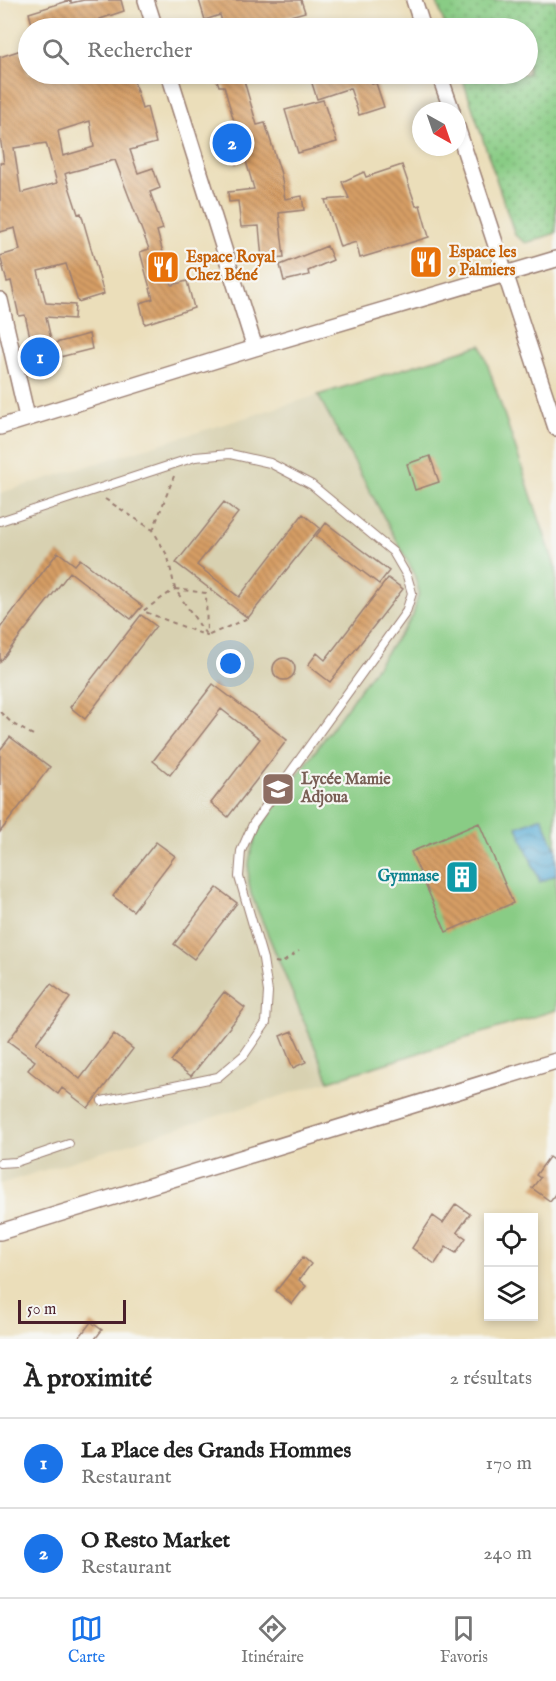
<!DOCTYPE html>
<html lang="fr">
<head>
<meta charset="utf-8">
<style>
  body { margin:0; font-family:"IM FELL English",serif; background:#f6f6f6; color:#222 }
  .controls { position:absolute; right:18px; bottom:18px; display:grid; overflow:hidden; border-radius:0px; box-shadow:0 3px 9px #0003 }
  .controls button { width:54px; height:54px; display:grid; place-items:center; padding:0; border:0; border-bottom:2px solid #e0e0e0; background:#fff; color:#222; font:30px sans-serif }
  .compass { position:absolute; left:412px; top:102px; width:54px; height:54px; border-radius:50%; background:#fff; box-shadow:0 3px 9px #0003; rotate:140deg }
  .scale { position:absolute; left:18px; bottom:15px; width:108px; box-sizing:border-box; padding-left:6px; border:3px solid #4a1f2b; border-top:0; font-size:16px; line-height:21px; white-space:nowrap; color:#4a1f2b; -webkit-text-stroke:4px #f6f6f2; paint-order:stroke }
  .you { position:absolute; left:231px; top:664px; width:21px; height:21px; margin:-15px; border:4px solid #fff; border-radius:50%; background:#1a73e8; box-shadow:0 0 0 9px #1a73e833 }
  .badge { display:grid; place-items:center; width:39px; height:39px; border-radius:50%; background:#1a73e8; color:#fff; font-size:20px; font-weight:700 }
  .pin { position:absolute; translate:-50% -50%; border:3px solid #fff; box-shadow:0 2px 6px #0006 }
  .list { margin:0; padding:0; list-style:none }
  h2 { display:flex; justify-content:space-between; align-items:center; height:78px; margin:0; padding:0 24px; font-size:26px }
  h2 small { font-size:20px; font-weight:400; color:#767676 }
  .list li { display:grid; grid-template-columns:39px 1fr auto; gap:18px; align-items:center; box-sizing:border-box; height:90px; padding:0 24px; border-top:2px solid #e0e0e0 }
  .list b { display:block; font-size:22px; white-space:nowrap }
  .list p { margin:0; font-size:20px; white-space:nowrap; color:#767676 }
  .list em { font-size:20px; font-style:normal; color:#767676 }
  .icon { flex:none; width:33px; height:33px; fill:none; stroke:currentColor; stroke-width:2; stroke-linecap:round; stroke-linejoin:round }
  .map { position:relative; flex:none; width:556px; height:1339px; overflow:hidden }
  .search { position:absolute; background:#fff; box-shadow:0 3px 9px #0003; left:18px; right:18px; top:18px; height:66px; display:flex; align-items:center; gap:15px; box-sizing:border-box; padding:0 21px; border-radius:33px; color:#767676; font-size:22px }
  .sheet { height:258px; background:#fff }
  nav { display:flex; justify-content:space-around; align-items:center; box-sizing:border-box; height:84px; border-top:2px solid #e0e0e0; background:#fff; font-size:16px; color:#767676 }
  nav a { display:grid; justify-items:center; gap:3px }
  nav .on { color:#1a73e8 }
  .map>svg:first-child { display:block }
  .built { fill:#d8d1b1 }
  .grass { fill:url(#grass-dots); stroke:#6a7658; stroke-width:1.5 }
  .garden { fill:#89cc85; stroke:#6a7658; stroke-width:1.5 }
  .water { fill:url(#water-waves); stroke:#526680; stroke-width:1.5 }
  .building { fill:url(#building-back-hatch); fill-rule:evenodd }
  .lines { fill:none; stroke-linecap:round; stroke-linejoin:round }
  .service-casing { stroke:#9a7e72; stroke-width:10 }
  .minor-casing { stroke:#9a7e72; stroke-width:18 }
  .path { stroke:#9a7e72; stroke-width:2; stroke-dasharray:4.5 4.5; stroke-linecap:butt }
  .service { stroke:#fff; stroke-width:8 }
  .minor { stroke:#fff; stroke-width:15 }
  .labels { text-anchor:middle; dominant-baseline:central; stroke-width:4.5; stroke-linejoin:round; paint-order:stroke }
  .food-label { font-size:16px; font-weight:bold; fill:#c56008; stroke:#f6f6f2; text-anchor:start }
  .education-label { font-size:16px; font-weight:bold; fill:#785e54; stroke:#f6f6f2; text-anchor:start }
  .culture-label { font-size:16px; font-weight:bold; fill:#0d838f; stroke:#f6f6f2; text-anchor:end }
</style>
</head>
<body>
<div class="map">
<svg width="556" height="1339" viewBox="0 0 556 1339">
  <defs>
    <pattern id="grass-dots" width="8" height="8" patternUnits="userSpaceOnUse" patternTransform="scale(1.5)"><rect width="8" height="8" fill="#89cc85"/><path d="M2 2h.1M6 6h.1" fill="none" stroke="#72a56d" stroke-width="1.8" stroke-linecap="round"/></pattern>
    <pattern id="water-waves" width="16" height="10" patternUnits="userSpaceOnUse" patternTransform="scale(1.5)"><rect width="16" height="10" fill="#59acd5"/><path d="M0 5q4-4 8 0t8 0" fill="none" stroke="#4c8bad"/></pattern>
    <pattern id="building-back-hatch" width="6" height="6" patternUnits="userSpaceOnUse" patternTransform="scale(1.5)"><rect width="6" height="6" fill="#d69e65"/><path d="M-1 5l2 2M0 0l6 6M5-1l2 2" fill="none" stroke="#b08053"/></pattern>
  </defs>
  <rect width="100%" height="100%" fill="#f6f6f2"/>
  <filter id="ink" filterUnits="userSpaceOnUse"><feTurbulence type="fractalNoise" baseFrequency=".0167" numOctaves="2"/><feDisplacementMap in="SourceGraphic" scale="12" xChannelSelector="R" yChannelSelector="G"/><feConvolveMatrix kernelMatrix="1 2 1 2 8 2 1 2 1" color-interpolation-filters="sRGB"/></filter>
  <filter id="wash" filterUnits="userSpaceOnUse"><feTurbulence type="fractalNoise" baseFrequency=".008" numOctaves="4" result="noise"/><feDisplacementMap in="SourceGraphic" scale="24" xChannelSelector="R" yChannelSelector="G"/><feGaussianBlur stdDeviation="1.35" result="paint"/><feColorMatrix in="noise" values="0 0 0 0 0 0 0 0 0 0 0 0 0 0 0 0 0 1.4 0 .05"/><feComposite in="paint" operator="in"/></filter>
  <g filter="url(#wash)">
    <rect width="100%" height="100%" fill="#ebdeba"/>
    <!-- built -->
    <path class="built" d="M481,345L556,569V1010L0,1184V493Z"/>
    <!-- grass -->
    <path class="grass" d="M436,0H556V233L526,243L515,235L461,74H528V28H446Z"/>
    <!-- garden -->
    <path class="garden" d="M481,345L556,569V1010L329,1081L251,894C245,869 250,852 259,829L413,616L419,592L414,573L318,395Z"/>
    <!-- water -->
    <path class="water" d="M542,817L556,850V875L540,882L517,827Z"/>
    <g id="blocks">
      <!-- building -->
      <path class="building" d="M71,0V3L84,0H121L124,11L100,19L102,28H33L29,13Z
        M199,0H301L305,12L246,28H224L220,15L205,20Z
        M21,50L28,74H132L142,109L147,107L156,143L130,150L138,173L153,168L160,188L150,192L163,229L157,231L172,285L187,281L194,308L145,324L140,303L153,299L140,252L149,249L115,160L67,173L65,174L78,214L81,213L104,294L78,302L66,264L38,271L46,303L75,305L74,319L46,317L52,344L89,334L92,349L36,363L25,315L19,316L11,281L7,282L0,256L20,250L15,228L0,232V163H4L0,137V57ZM90,121L94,147L63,156L58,131ZM46,143L57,183L21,193L14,148Z
        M215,74H242L257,125L265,123L281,174L285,199L302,196L304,210L279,213L284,257L262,259L259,226L241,227L238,201L229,202L228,192L254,189L246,161L236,164L225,128L235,125L224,86H219Z
        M309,74H368L372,84L376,83L384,107L359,115L350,88L317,99Z
        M323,100L337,142L298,153L285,110Z
        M402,165L416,206L420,205L429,237L360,258L356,242L340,247L325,200L349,198L342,182L364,172L366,177Z
        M327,246L333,260L308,271L309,275L284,281L280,265Z
        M430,456L439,482L415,490L407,464Z
        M224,502L238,513L197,565L239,597L303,514L320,528L248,618L176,563Z
        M326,523L389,571L379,584L316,536Z
        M58,552L75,565L80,559L142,606L131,619L70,572L0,662V628Z
        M388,578L403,589L330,682L308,665L317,653L325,660Z
        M141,615L156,626L85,719L70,707Z
        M273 669a11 11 0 1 1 22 0a11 11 0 1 1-22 0Z
        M213,684L287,740L228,817L211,803L260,739L221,709L170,775L153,761Z
        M10,737L50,767L0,832V750Z
        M479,823L513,903L446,932L411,852Z
        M156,842L175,856L133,911L113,896Z
        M217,888L237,903L194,959L174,944Z
        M51,984L70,998L36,1043L80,1079L114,1034L133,1049L88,1108L62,1088L58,1094L28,1070L35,1061L8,1041Z
        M224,992L245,1008L191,1076L171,1061Z
        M292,1031L306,1062L293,1068L280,1036Z
        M549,1157L556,1162V1193L550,1201L532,1188L540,1178L536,1175Z
        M456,1204L470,1214L457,1232L466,1238L456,1253L446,1247L435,1264L412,1248L433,1216L443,1223Z
        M303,1257L311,1264L299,1280L306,1286L292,1304L276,1291Z
        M91,1322L102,1330L95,1339H78Z"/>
    </g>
  </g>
  <g filter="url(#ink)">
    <use href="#blocks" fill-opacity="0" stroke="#9a7e72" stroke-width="1.5"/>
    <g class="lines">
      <!-- service casing -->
      <g class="service-casing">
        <path id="service" d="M0,521L195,457L230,454L270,463L312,485L393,552L407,576L412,593L406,612L253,824L241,851L239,877L263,959L268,992L266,1023L244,1055L218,1077L102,1101
          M0,1163L16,1162L69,1144"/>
      </g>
      <!-- minor casing -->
      <g class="minor-casing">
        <path id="minor" d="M146,0L155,28
          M414,0L423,28
          M169,74L255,348
          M439,74L452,111
          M457,127L556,428
          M0,300L27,417
          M0,427L255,348L556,259
          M0,1232L556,1061"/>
      </g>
      <!-- path -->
      <path class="path" d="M105,499L153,530L168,557L175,589L207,636L248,618
        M153,530L174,476
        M175,589L206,593L207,636L143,611Z
        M0,712L13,724L35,736
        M275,962L282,963L299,951"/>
      <!-- service -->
      <use href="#service" class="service"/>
      <!-- minor -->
      <use href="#minor" class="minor"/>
    </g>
  </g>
  <!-- icons -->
  <defs>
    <g id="restaurant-square" transform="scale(1.725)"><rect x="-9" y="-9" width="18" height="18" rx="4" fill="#e8710a" stroke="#f6f6f2"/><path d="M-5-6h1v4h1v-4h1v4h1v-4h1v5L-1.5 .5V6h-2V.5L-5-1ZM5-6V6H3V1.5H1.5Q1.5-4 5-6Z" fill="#fff"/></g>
    <g id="university-square" transform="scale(1.725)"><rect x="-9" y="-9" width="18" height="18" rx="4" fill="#8d6e63" stroke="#f6f6f2"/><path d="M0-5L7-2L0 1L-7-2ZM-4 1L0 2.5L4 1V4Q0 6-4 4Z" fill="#fff"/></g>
    <g id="building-square" transform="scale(1.725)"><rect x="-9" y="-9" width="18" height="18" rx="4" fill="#0f9aa8" stroke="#f6f6f2"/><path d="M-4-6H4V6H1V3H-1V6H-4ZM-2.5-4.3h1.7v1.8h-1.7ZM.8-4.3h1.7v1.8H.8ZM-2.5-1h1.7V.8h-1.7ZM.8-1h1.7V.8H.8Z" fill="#fff"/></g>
  </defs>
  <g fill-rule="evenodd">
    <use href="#restaurant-square" x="426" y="262"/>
    <use href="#restaurant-square" x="163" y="267"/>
    <use href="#university-square" x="278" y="789"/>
    <use href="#building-square" x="462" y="877"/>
  </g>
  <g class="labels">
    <!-- food labels -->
    <g class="food-label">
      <text x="449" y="253">Espace les<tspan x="449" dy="18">9 Palmiers</tspan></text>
      <text x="186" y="258">Espace Royal<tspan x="186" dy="18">Chez Béné</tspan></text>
    </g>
    <!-- education labels -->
    <g class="education-label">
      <text x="301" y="780">Lycée Mamie<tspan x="301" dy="18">Adjoua</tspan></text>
    </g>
    <!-- culture labels -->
    <g class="culture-label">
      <text x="439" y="877">Gymnase</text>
    </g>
  </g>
</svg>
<div class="controls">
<button><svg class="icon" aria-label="locate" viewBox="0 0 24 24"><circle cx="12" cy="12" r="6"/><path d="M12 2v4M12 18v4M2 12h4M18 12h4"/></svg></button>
<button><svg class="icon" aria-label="layers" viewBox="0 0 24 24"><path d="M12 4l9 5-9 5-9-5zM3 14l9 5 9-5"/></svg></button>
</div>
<svg class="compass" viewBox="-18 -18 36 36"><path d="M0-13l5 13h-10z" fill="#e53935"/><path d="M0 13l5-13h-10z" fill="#767676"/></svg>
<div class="scale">50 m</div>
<div class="you"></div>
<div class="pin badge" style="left:40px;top:357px">1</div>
<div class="pin badge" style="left:232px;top:143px">2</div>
<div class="search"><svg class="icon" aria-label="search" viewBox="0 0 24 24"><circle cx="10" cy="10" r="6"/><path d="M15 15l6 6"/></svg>Rechercher</div>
</div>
<section class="sheet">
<h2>À proximité<small>2 résultats</small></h2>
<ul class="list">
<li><span class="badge">1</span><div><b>La Place des Grands Hommes</b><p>Restaurant</p></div><em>170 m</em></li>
<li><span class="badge">2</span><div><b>O Resto Market</b><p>Restaurant</p></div><em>240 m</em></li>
</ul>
</section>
<nav>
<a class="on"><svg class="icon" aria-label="map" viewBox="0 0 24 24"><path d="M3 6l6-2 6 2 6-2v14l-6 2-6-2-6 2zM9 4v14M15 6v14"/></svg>Carte</a>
<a><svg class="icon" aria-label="directions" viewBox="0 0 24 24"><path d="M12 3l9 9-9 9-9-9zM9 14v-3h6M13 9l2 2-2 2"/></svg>Itinéraire</a>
<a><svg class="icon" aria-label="saved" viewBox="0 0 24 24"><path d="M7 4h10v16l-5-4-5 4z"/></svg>Favoris</a>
</nav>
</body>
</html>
